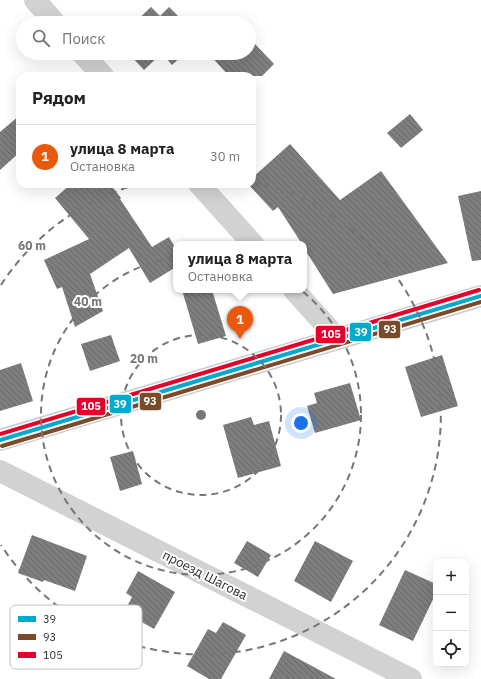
<!DOCTYPE html>
<html lang="ru">
<head>
<meta charset="utf-8">
<style>
  body { margin:0; font-family:"IBM Plex Sans",sans-serif; background:#f2f2f2; color:#222 }
  .controls { position:absolute; right:12px; bottom:12px; display:grid; overflow:hidden; border-radius:8px; box-shadow:0 4px 16px #0002 }
  .controls button { width:36px; height:36px; display:grid; place-items:center; padding:0; border:0; border-bottom:1px solid #e0e0e0; background:#fff; color:#222; font:20px sans-serif }
  .you { position:absolute; left:301px; top:423px; width:14px; height:14px; margin:-10px; border:3px solid #fff; border-radius:50%; background:#1a73e8; box-shadow:0 0 0 6px #1a73e833 }
  .badge { display:grid; place-items:center; width:26px; height:26px; border-radius:50%; background:#ea580c; color:#fff; font-size:13px; font-weight:700 }
  .pin { position:absolute; translate:-50% -33px; filter:drop-shadow(0 1px 2px #0008) }
  .pin::after { content:''; position:absolute; top:21px; width:14px; height:12px; background:inherit; clip-path:polygon(0 0,100% 0,50% 100%) }
  .popup { position:absolute; left:173px; top:241px; width:134px; height:52px; box-sizing:border-box; display:grid; place-content:center; border-radius:8px; background:#fff; filter:drop-shadow(0 1px 3px #0005); font-size:13px; white-space:nowrap; color:#767676 }
  .popup b { font-size:15px; color:#222 }
  .popup::after { content:''; position:absolute; left:50%; top:100%; margin-left:-8px; border:8px solid transparent; border-top-color:#fff }
  .list { margin:0; padding:0; list-style:none }
  h2 { display:flex; justify-content:space-between; align-items:center; height:52px; margin:0; padding:0 16px; font-size:17px }
  h2 small { font-size:13px; font-weight:400; color:#767676 }
  .list li { display:grid; grid-template-columns:26px 1fr auto; gap:12px; align-items:center; box-sizing:border-box; height:64px; padding:0 16px; border-top:1px solid #e0e0e0 }
  .list b { display:block; font-size:15px; white-space:nowrap }
  .list p { margin:0; font-size:13px; white-space:nowrap; color:#767676 }
  .list em { font-size:13px; font-style:normal; color:#767676 }
  .icon { flex:none; width:22px; height:22px; fill:none; stroke:currentColor; stroke-width:2; stroke-linecap:round; stroke-linejoin:round }
  .map { position:relative; flex:none; width:481px; height:679px; overflow:hidden }
  .search { position:absolute; background:#fff; box-shadow:0 4px 16px #0002; left:16px; top:16px; width:240px; height:44px; display:flex; align-items:center; gap:10px; box-sizing:border-box; padding:0 14px; border-radius:22px; color:#767676; font-size:15px }
  .panel { position:absolute; background:#fff; box-shadow:0 4px 16px #0002; left:16px; top:72px; width:240px; height:116px; border-radius:12px }
  .map>svg:first-child { display:block }
  .building { fill:url(#building-back-hatch) }
  .lines { fill:none; stroke-linecap:round; stroke-linejoin:round }
  .minor { stroke:#d2d2d2; stroke-width:22 }
  .secondary { stroke:#cbcbcb; stroke-width:22 }
  .bus-1-casing { stroke:#fff; stroke-width:7 }
  .bus-2-casing { stroke:#fff; stroke-width:7 }
  .bus-3-casing { stroke:#fff; stroke-width:7 }
  .bus-1 { stroke:#00a9ce; stroke-width:4 }
  .bus-2 { stroke:#7a4b2a; stroke-width:4 }
  .bus-3 { stroke:#e4002b; stroke-width:4 }
  .ring { fill:none; stroke:#767676; stroke-width:2; stroke-dasharray:7 5 }
  .labels { text-anchor:middle; dominant-baseline:central; stroke-width:4; stroke-linejoin:round; paint-order:stroke }
  .street-label { font-size:13px; fill:#2d2d2d; stroke:#fff }
  .key { fill:#fff; stroke:#c0c0c0; stroke-width:1 }
  .key-label { font-size:11px; fill:#2d2d2d }
  .centre { fill:#767676; stroke:#fff; stroke-width:2 }
  .ring-label { font-size:12px; text-anchor:middle; font-weight:bold; fill:#767676; stroke:#fff; stroke-width:4; stroke-linejoin:round; paint-order:stroke }
  .line-badge { stroke:#fff; stroke-width:1.5 }
  .badge-label { font-size:11px; text-anchor:middle; font-weight:bold; fill:#fff }
</style>
</head>
<body>
<div class="map">
<svg width="481" height="679" viewBox="0 0 481 679">
  <defs>
    <pattern id="building-back-hatch" width="6" height="6" patternUnits="userSpaceOnUse"><rect width="6" height="6" fill="#7e7e7e"/><path d="M-1 5l2 2M0 0l6 6M5-1l2 2" fill="none" stroke="#686868"/></pattern>
  </defs>
  <rect width="100%" height="100%" fill="#fff"/>
  <!-- building -->
  <path class="building" d="M151,7L160,16L169,7L185,23H134Z
    M253,42L274,64L262,76H229L208,53H249V45Z
    M128,53H185L172,65L162,53L144,70Z
    M410,114L423,130L401,148L387,133Z
    M20,115V152L0,170V132Z
    M290,144L340,200L381,171L448,263L333,294L304,248V244H302L278,207L273,211L248,184H252V178Z
    M71,184H110L121,198L120,199L152,247L169,237L176,249V267L150,283L129,248L90,274L103,311L75,327L62,287L57,289L44,260L89,239L55,198Z
    M481,191V260L472,261L458,196Z
    M182,290H212L226,336L198,344Z
    M111,335L120,361L90,371L81,344Z
    M442,355L458,406L421,417L405,367Z
    M21,363L33,401L0,411V370Z
    M350,383L361,420L315,433L307,406L317,403L314,393Z
    M251,417L254,425L269,421L281,466L238,478L223,425Z
    M133,451L142,484L120,491L110,457Z
    M32,535L87,556L75,591L44,580L43,582L18,573Z
    M247,541L271,555L258,577L234,563Z
    M315,541L353,561L331,602L294,581Z
    M405,570L436,584V593L413,641L379,625Z
    M138,571L175,592L154,629L124,612L132,597L126,593Z
    M223,622L246,635L221,679H209L187,666L208,629L216,633Z
    M284,651L336,679H269Z"/>
  <g class="lines">
    <!-- minor -->
    <path class="minor" d="M35,0L55,23
      M82,53L103,76
      M199,184L253,244
      M294,290L338,339
      M0,471L411,679"/>
    <!-- secondary -->
    <path class="secondary" d="M0,440L481,296"/>
    <!-- bus-1 casing -->
    <g class="bus-1-casing">
      <path id="bus-1" d="M0,440L481,296"/>
    </g>
    <!-- bus-2 casing -->
    <g class="bus-2-casing">
      <path id="bus-2" d="M2,446L481,302"/>
    </g>
    <!-- bus-3 casing -->
    <g class="bus-3-casing">
      <path id="bus-3" d="M0,434L479,290"/>
    </g>
    <!-- bus-1 -->
    <use href="#bus-1" class="bus-1"/>
    <!-- bus-2 -->
    <use href="#bus-2" class="bus-2"/>
    <!-- bus-3 -->
    <use href="#bus-3" class="bus-3"/>
  </g>
  <!-- distance rings -->
  <g class="ring">
    <circle cx="201" cy="415" r="80"/>
    <circle cx="201" cy="415" r="160"/>
    <path d="M1 285A239 239 0 0 1 139 184M253 182A239 239 0 1 1 1 545"/>
  </g>
  <g class="labels">
    <!-- street labels -->
    <g class="street-label">
      <text transform="translate(205 575) rotate(27)">проезд Шагова</text>
    </g>
  </g>
  <!-- legend -->
  <rect x="10" y="605" width="132" height="64" rx="6" class="key"/>
  <rect x="18" y="616" width="18" height="6" fill="#00a9ce"/>
  <rect x="18" y="634" width="18" height="6" fill="#7a4b2a"/>
  <rect x="18" y="652" width="18" height="6" fill="#e4002b"/>
  <g class="key-label">
    <text x="43" y="623">39</text>
    <text x="43" y="641">93</text>
    <text x="43" y="659">105</text>
  </g>
  <circle cx="201" cy="415" r="6" class="centre"/>
  <g class="ring-label">
    <text x="32" y="250">60 m</text>
    <text x="88" y="306">40 m</text>
    <text x="144" y="363">20 m</text>
  </g>
  <g class="line-badge">
    <rect x="378" y="320" width="23" height="19" rx="4" fill="#7a4b2a"/>
    <rect x="349" y="322" width="23" height="20" rx="4" fill="#00a9ce"/>
    <rect x="315" y="325" width="31" height="19" rx="4" fill="#e4002b"/>
    <rect x="139" y="392" width="23" height="19" rx="4" fill="#7a4b2a"/>
    <rect x="109" y="394" width="23" height="20" rx="4" fill="#00a9ce"/>
    <rect x="76" y="397" width="30" height="19" rx="4" fill="#e4002b"/>
  </g>
  <g class="badge-label">
    <text x="390" y="333">93</text>
    <text x="361" y="336">39</text>
    <text x="331" y="338">105</text>
    <text x="150" y="405">93</text>
    <text x="120" y="408">39</text>
    <text x="91" y="410">105</text>
  </g>
</svg>
<div class="controls">
<button>+</button>
<button>−</button>
<button><svg class="icon" aria-label="locate" viewBox="0 0 24 24"><circle cx="12" cy="12" r="6"/><path d="M12 2v4M12 18v4M2 12h4M18 12h4"/></svg></button>
</div>
<div class="you"></div>
<div class="pin badge" style="left:240px;top:339px">1</div>
<div class="popup"><b>улица 8 марта</b>Остановка</div>
<div class="search"><svg class="icon" aria-label="search" viewBox="0 0 24 24"><circle cx="10" cy="10" r="6"/><path d="M15 15l6 6"/></svg>Поиск</div>
<section class="panel">
<h2>Рядом<small></small></h2>
<ul class="list">
<li><span class="badge">1</span><div><b>улица 8 марта</b><p>Остановка</p></div><em>30 m</em></li>
</ul>
</section>
</div>
</body>
</html>
